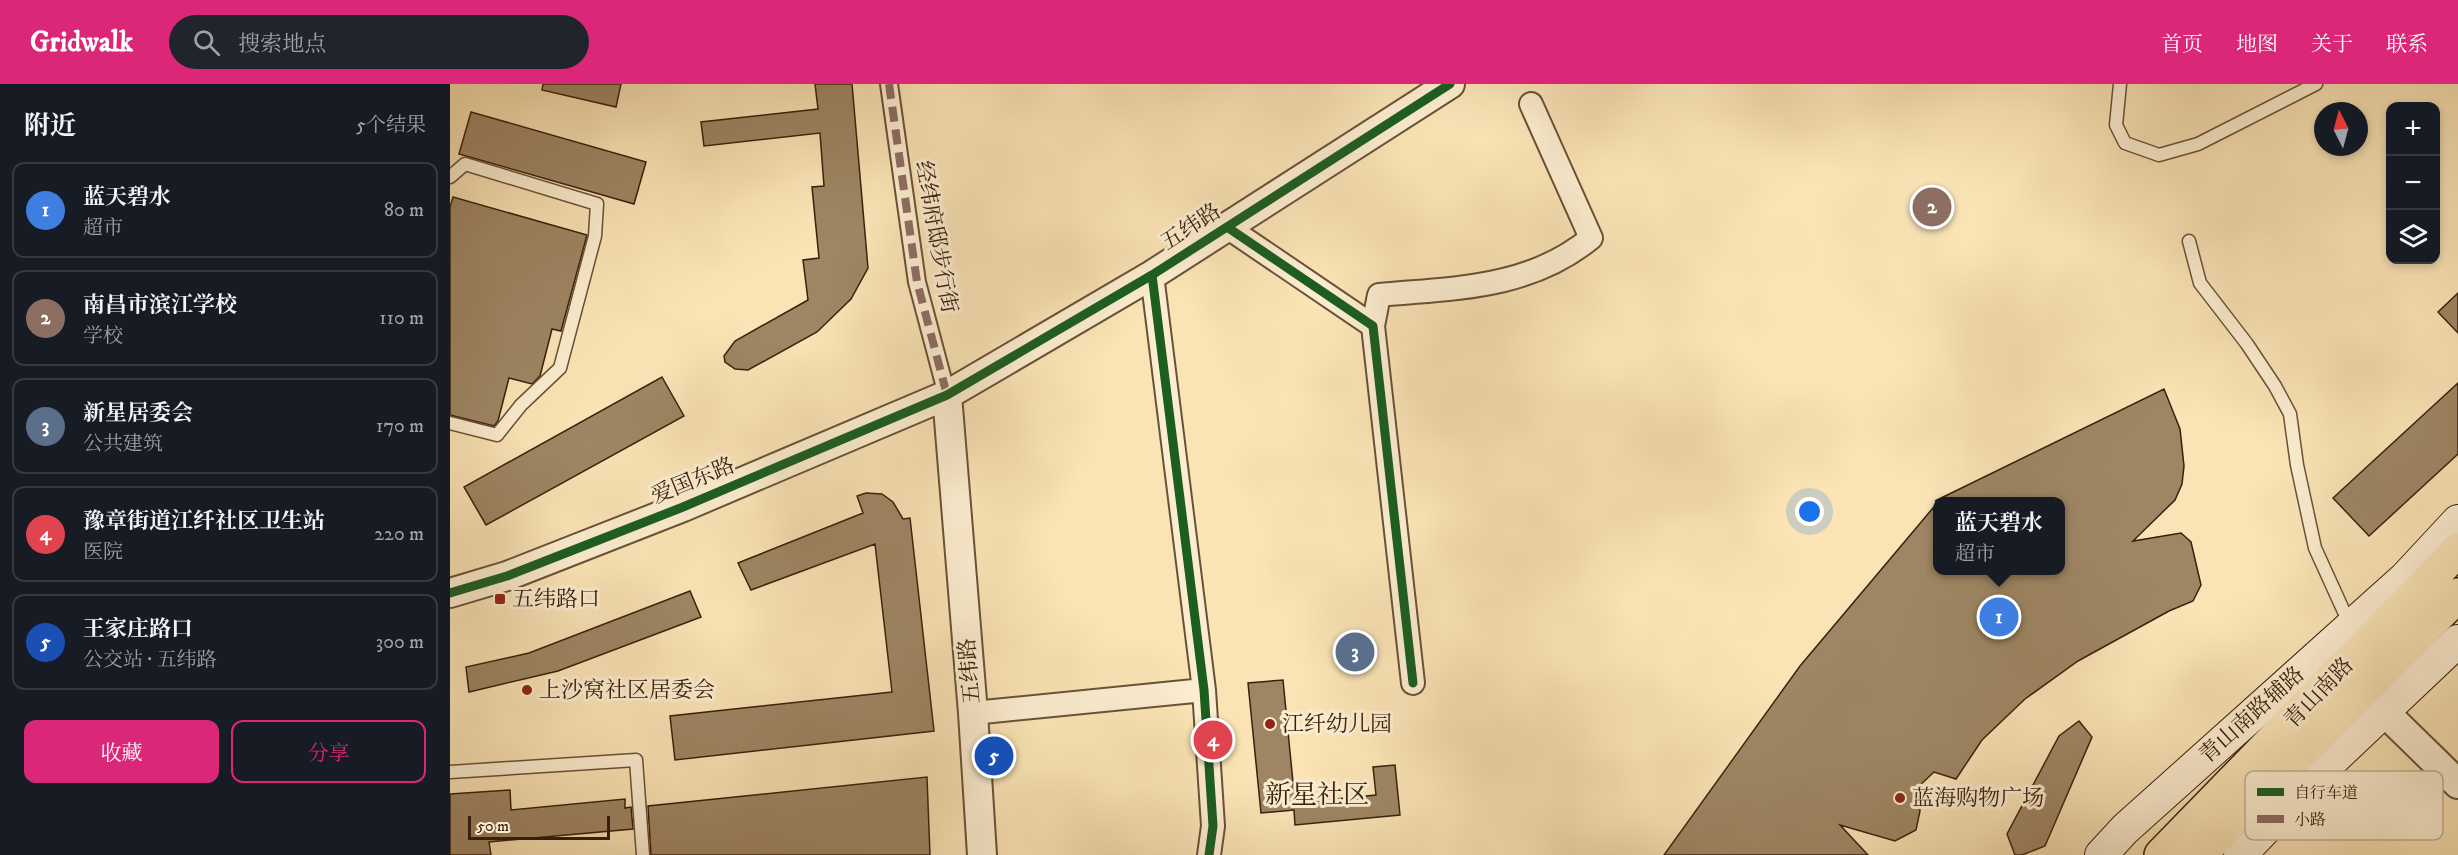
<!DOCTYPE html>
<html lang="zh">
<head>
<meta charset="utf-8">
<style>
  body { margin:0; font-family:"IM FELL DW Pica","Noto Serif SC",serif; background:#20242c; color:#f1f3f6 }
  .controls { position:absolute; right:18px; top:18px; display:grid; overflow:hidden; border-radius:12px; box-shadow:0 3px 9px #0003 }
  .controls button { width:54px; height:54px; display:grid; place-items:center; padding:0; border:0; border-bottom:2px solid #363941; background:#171b24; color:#f1f3f6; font:30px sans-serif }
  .compass { position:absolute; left:1864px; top:18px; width:54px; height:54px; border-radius:50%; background:#171b24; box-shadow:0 3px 9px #0003; rotate:354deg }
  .scale { position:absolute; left:18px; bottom:15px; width:142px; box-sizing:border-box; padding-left:6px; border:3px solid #3a200c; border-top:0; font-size:16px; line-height:21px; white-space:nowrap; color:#3a200c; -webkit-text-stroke:4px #fcedd0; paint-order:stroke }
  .you { position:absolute; left:1360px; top:428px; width:21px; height:21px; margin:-15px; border:4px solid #fff; border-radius:50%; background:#1a73e8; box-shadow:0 0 0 9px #1a73e833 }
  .badge { display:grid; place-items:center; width:39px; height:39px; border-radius:50%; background:#db2777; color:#fff; font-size:20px; font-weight:700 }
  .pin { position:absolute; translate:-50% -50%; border:3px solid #fff; box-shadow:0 2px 6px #0006 }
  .popup { position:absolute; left:1483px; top:413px; width:132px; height:78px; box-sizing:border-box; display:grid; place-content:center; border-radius:12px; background:#171b24; filter:drop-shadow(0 2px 4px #0005); font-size:20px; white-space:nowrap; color:#9ea1a6 }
  .popup b { font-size:22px; color:#f1f3f6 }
  .popup::after { content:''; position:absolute; left:50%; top:100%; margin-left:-12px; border:12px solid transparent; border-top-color:#171b24 }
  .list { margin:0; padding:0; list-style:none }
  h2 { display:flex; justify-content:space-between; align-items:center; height:78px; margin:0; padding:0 24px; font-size:26px }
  h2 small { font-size:20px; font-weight:400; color:#9ea1a6 }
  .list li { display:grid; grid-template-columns:39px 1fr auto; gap:18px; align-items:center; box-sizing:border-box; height:96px; margin:0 12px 12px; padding:0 12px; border:2px solid #363941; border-radius:12px }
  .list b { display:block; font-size:22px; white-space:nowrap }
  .list p { margin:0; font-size:20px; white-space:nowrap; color:#9ea1a6 }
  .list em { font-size:20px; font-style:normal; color:#9ea1a6 }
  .actions { display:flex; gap:12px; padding:18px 24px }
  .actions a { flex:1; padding:14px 0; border:2px solid #db2777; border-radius:12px; text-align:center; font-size:21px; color:#db2777 }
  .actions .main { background:#db2777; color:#fff }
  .icon { flex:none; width:33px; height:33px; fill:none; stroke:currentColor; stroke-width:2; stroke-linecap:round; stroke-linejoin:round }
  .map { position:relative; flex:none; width:2008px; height:771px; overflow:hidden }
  header { display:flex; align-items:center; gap:36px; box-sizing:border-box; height:84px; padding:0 30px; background:#db2777; color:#fff }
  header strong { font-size:28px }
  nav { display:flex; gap:33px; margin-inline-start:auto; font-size:21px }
  .search { width:420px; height:54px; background:#20242c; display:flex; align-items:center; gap:15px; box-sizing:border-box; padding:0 21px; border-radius:33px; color:#9ea1a6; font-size:22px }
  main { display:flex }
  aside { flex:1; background:#171b24 }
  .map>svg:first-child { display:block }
  .building { fill:#9e8664; stroke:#3a200c; stroke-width:1.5 }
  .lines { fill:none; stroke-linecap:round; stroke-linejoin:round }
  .service-casing { stroke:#6a5136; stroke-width:15 }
  .pedestrian-casing { stroke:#6a5136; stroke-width:20 }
  .minor-casing { stroke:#6a5136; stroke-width:26 }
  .tertiary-casing { stroke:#6a5136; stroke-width:32 }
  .secondary-casing { stroke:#3a200c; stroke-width:34 }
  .primary-casing { stroke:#3a200c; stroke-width:36 }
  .service { stroke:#fcedd0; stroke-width:12 }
  .pedestrian { stroke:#fcedd0; stroke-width:16 }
  .minor { stroke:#fcedd0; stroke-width:22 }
  .tertiary { stroke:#fcedd0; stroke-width:28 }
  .secondary { stroke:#fcedd0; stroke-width:32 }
  .primary { stroke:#fae4b6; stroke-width:33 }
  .quiet { stroke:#8d6e63; stroke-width:8; stroke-dasharray:15 8; stroke-linecap:butt }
  .cycleway-casing { stroke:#fcedd0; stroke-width:13 }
  .cycleway { stroke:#1b5e20; stroke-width:9 }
  .poi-dot { fill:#8f2418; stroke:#fcedd0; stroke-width:2 }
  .labels { text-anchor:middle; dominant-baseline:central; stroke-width:6; stroke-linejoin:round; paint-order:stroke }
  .street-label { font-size:22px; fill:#3a200c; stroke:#fcedd0 }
  .poi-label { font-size:22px; fill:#3a200c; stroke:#fcedd0; text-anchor:start }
  .quarter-label { font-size:26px; fill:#3a200c; stroke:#fcedd0 }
  .key { fill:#fcedd0; stroke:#c2b095; stroke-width:1.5 }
  .key-label { font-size:16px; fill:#3a200c }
</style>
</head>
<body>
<header>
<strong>Gridwalk</strong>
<div class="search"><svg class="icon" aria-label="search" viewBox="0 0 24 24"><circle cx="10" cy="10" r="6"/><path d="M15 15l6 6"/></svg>搜索地点</div>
<nav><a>首页</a><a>地图</a><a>关于</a><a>联系</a></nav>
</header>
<main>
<aside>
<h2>附近<small>5个结果</small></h2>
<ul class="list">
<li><span class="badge" style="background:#3f7fe0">1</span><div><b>蓝天碧水</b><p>超市</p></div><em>80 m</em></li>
<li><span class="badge" style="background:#8d6e63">2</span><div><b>南昌市滨江学校</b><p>学校</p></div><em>110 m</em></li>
<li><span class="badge" style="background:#5c6f8a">3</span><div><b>新星居委会</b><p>公共建筑</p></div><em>170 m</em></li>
<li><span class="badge" style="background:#e0444e">4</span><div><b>豫章街道江纤社区卫生站</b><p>医院</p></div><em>220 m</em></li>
<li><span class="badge" style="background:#1a4fb4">5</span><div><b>王家庄路口</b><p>公交站 · 五纬路</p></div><em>300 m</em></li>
</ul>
<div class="actions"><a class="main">收藏</a><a>分享</a></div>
</aside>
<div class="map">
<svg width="2008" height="771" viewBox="0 0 2008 771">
  <rect width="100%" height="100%" fill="#fae4b6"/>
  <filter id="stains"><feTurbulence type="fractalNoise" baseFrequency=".00333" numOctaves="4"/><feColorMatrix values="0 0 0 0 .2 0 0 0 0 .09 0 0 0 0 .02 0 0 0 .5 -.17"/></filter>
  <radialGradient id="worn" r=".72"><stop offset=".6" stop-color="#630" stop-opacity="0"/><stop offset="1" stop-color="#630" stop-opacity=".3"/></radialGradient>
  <!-- building -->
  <path class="building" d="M93,0H171L166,23L92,6Z
    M365,0H402L418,184L401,215L367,248L298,286L285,285L275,278L274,272L285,257L358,216L353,176L369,174L362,103L374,102L370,49L254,62L251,38L368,25Z
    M21,28L196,78L184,120L9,70Z
    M3,113L137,151L111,247L102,245L90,292L82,300L59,294L48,337L44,342L0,331V123Z
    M2008,209V249L1988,228Z
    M212,293L234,332L36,441L14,403Z
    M2008,299V370L1919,452L1883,414Z
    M1714,305L1730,345L1734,382L1732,400L1725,416L1683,457L1731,449L1741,458L1751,501L1743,517L1719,527L1628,577L1575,615L1532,656L1506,695L1484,688L1467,704L1470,727L1466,746L1445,757L1390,741L1418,771H1214L1350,582L1488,418V486H1611V417H1485Z
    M416,409L432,410L443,418L453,435L460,434L484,647L225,676L220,632L442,608L425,460L301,506L288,479L413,429L407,412Z
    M240,507L251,533L108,587L19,608L16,583L79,569Z
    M833,596L845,719L926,711L923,683L945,681L950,731L845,741L844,726L811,729L798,599Z
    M1629,637L1642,653L1595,762L1572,771H1565L1557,750L1609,652Z
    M477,693L480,771H201L198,722Z
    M60,706L61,726L175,715V724L181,723L183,745L39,758L41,771H0V710Z"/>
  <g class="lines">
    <!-- service casing -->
    <g class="service-casing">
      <path id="service" d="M1670,0L1666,41L1675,59L1709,71L1748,60L1866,0
        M0,93L15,80L147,120L145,152L110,284L71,321L47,351L0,339
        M1739,157L1750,199L1797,260L1825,302L1840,330L1847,381L1865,464L1900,541
        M0,688L186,676L193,771"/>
    </g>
    <!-- pedestrian casing -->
    <g class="pedestrian-casing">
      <path id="pedestrian" d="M439,0L467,198L497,311"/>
    </g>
    <!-- minor casing -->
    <g class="minor-casing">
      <path id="minor" d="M777,143L923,242L963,599
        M702,191L754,606L763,742L759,771
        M923,242L929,211C1005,204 1079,205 1141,154L1081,20
        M523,629L754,606"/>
    </g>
    <!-- tertiary casing -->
    <g class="tertiary-casing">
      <path id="tertiary" d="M497,311L523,629L532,771
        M0,509L57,492L233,423L497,311L702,191L1000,0
        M1917,611L2008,700"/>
    </g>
    <!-- secondary casing -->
    <g class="secondary-casing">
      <path id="secondary" d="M1951,514L1955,494L2008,437
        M1651,771L1675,745L1955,494
        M1790,771L1875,683L2008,557"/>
    </g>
    <!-- primary casing -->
    <g class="primary-casing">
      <path id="primary" d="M1711,771L2008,466
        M1749,771L2008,511"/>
    </g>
    <!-- service -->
    <use href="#service" class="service"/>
    <!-- pedestrian -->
    <use href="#pedestrian" class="pedestrian"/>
    <!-- minor -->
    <use href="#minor" class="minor"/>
    <!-- tertiary -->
    <use href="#tertiary" class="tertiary"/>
    <!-- secondary -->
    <use href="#secondary" class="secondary"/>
    <!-- primary -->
    <use href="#primary" class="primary"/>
    <!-- quiet -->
    <path class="quiet" d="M439,0L467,198L497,311"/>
    <!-- cycleway casing -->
    <g class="cycleway-casing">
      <path id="cycleway" d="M777,143L923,242L963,599
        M702,191L754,606L763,742L759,771
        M0,509L57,492L233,423L497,311L702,191L1000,0"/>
    </g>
    <!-- cycleway -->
    <use href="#cycleway" class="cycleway"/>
  </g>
  <!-- markers -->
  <g class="poi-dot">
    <rect x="44" y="509" width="12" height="12" rx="3"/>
    <circle cx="77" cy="606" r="6"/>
    <circle cx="820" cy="640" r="6"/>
    <circle cx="1450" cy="714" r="6"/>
  </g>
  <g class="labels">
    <!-- street labels -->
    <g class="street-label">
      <text transform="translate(741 143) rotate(-33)">五纬路</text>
      <text transform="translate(486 153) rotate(80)">经纬府邸步行街</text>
      <text transform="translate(243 397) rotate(-22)">爱国东路</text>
      <text transform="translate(520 587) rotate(-95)">五纬路</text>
      <text transform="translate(1869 609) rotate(-46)">青山南路</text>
      <text transform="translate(1802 631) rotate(-42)">青山南路辅路</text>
    </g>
    <!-- poi labels -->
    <g class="poi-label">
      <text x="62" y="515">五纬路口</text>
      <text x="89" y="606">上沙窝社区居委会</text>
      <text x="832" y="640">江纤幼儿园</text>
      <text x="1462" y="714">蓝海购物广场</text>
    </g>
    <!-- quarter labels -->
    <g class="quarter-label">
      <text x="867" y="711">新星社区</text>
    </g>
  </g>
  <!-- legend -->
  <rect x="1795" y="687" width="198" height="69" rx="9" class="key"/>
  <rect x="1807" y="704" width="27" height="8" fill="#1b5e20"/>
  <rect x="1807" y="731" width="27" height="8" fill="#8d6e63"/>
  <g class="key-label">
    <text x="1844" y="714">自行车道</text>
    <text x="1844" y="741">小路</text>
  </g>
  <rect width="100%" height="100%" filter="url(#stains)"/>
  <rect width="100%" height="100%" fill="url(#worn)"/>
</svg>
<div class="controls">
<button>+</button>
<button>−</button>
<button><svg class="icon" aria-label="layers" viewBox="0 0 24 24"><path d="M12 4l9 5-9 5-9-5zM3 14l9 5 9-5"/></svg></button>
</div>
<svg class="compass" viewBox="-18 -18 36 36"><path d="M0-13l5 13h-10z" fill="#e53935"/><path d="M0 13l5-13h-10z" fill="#9ea1a6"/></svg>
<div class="scale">50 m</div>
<div class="you"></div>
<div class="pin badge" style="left:1549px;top:533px;background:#3f7fe0">1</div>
<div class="popup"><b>蓝天碧水</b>超市</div>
<div class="pin badge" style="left:1482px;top:123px;background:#8d6e63">2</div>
<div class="pin badge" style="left:905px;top:568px;background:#5c6f8a">3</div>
<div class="pin badge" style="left:763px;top:656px;background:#e0444e">4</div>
<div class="pin badge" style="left:544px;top:672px;background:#1a4fb4">5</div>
</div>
</main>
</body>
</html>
